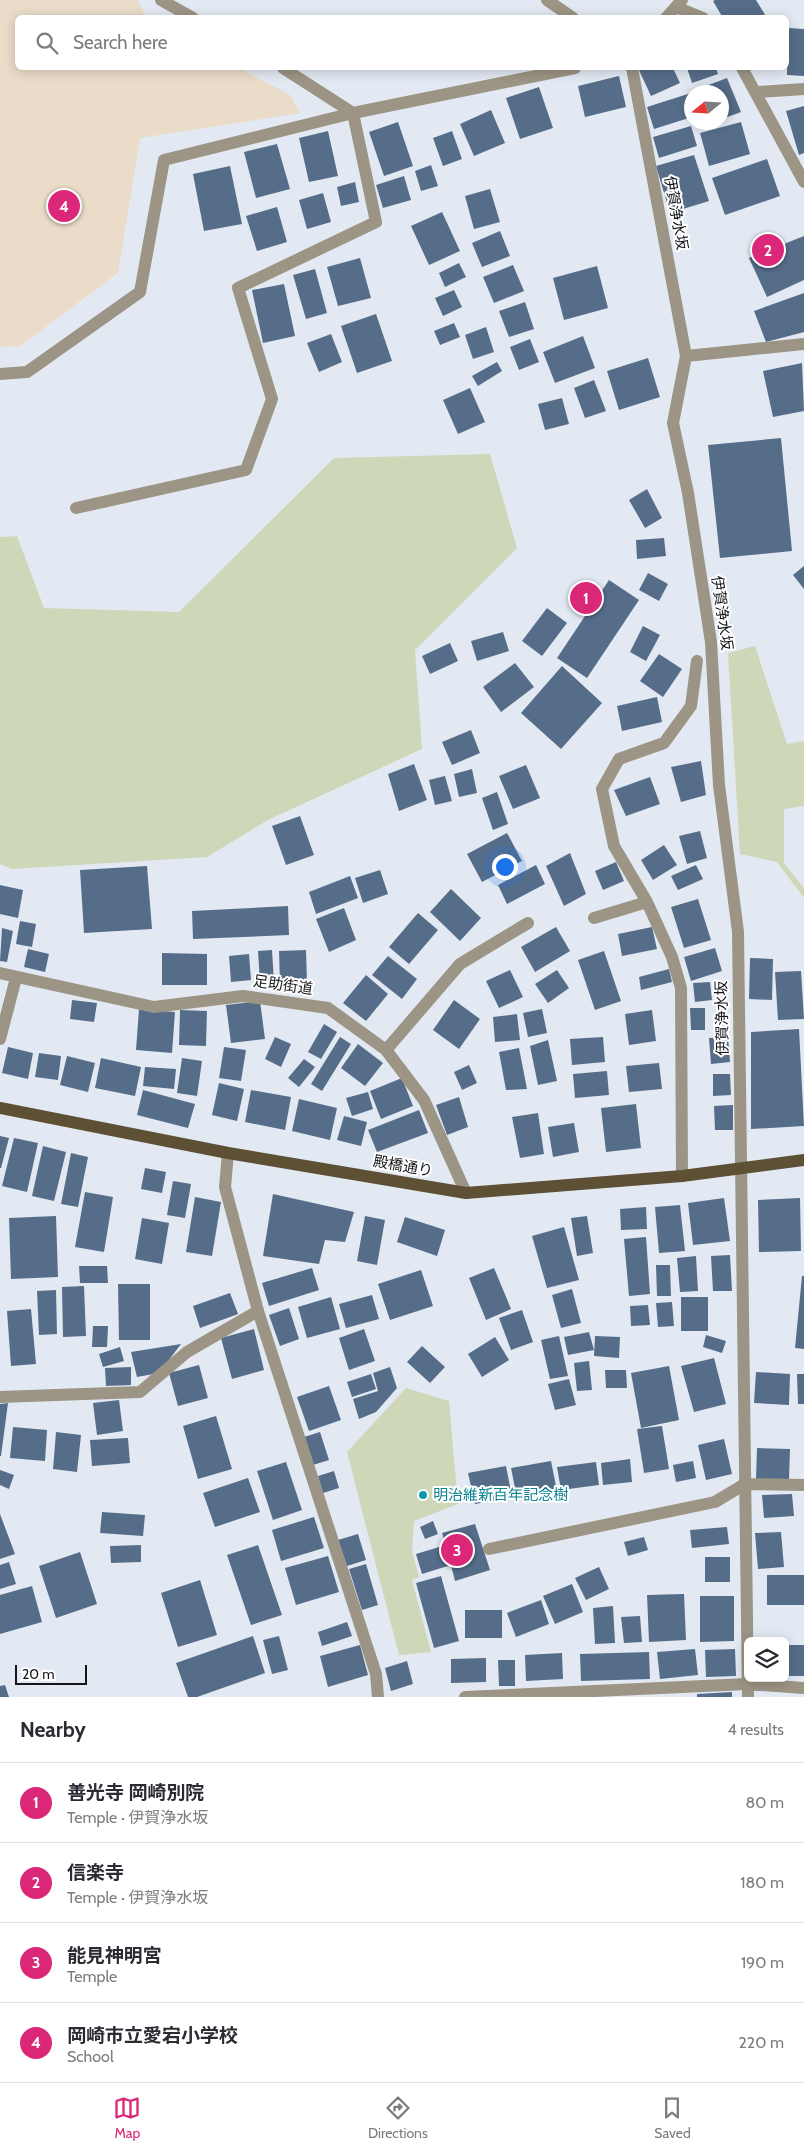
<!DOCTYPE html>
<html lang="en">
<head>
<meta charset="utf-8">
<style>
  body { margin:0; font-family:Cabin,"Noto Sans JP",sans-serif; background:#f2f2f3; color:#2b2b33 }
  .controls { position:absolute; right:15px; bottom:15px; display:grid; overflow:hidden; border-radius:8px; box-shadow:0 2px 12px #0003 }
  .controls button { width:45px; height:45px; display:grid; place-items:center; padding:0; border:0; border-bottom:1px solid #e1e1e2; background:#fff; color:#2b2b33; font:25px sans-serif }
  .compass { position:absolute; left:684px; top:85px; width:45px; height:45px; border-radius:50%; background:#fff; box-shadow:0 2px 12px #0003; rotate:252deg }
  .scale { position:absolute; left:15px; bottom:12px; width:72px; box-sizing:border-box; padding-left:5px; border:2px solid #14161a; border-top:0; font-size:14px; line-height:18px; white-space:nowrap; color:#14161a; -webkit-text-stroke:4px #fff; paint-order:stroke }
  .you { position:absolute; left:504px; top:866px; width:18px; height:18px; margin:-12px; border:4px solid #fff; border-radius:50%; background:#1a73e8; box-shadow:0 0 0 8px #1a73e833 }
  .badge { display:grid; place-items:center; width:32px; height:32px; border-radius:50%; background:#db2777; color:#fff; font-size:16px; font-weight:700 }
  .pin { position:absolute; translate:-50% -50%; border:2px solid #fff; box-shadow:0 1px 5px #0006 }
  .list { margin:0; padding:0; list-style:none }
  h2 { display:flex; justify-content:space-between; align-items:center; height:65px; margin:0; padding:0 20px; font-size:21px }
  h2 small { font-size:16px; font-weight:400; color:#7c7c81 }
  .list li { display:grid; grid-template-columns:32px 1fr auto; gap:15px; align-items:center; box-sizing:border-box; height:80px; padding:0 20px; border-top:1px solid #e1e1e2 }
  .list b { display:block; font-size:19px; white-space:nowrap }
  .list p { margin:0; font-size:16px; white-space:nowrap; color:#7c7c81 }
  .list em { font-size:16px; font-style:normal; color:#7c7c81 }
  .icon { flex:none; width:28px; height:28px; fill:none; stroke:currentColor; stroke-width:2; stroke-linecap:round; stroke-linejoin:round }
  .map { position:relative; flex:none; width:804px; height:1697px; overflow:hidden }
  .search { position:absolute; background:#fff; box-shadow:0 2px 12px #0003; left:15px; right:15px; top:15px; height:55px; display:flex; align-items:center; gap:12px; box-sizing:border-box; padding:0 18px; border-radius:8px; color:#7c7c81; font-size:19px }
  .sheet { height:385px; background:#fff }
  nav { display:flex; justify-content:space-around; align-items:center; box-sizing:border-box; height:70px; border-top:1px solid #e1e1e2; background:#fff; font-size:14px; color:#7c7c81 }
  nav a { display:grid; justify-items:center; gap:2px }
  nav .on { color:#db2777 }
  .map>svg:first-child { display:block }
  .education { fill:#eadcc9 }
  .green { fill:#ced8b9 }
  .building { fill:#566d8a }
  .lines { fill:none; stroke-linecap:round; stroke-linejoin:round }
  .lane { stroke:#9c9484; stroke-width:12 }
  .street { stroke:#9c9484; stroke-width:12 }
  .primary { stroke:#5d5034; stroke-width:12 }
  .culture-dot { fill:#0f9aa8; stroke:#fff; stroke-width:2 }
  .labels { text-anchor:middle; dominant-baseline:central; stroke-width:4; stroke-linejoin:round; paint-order:stroke }
  .street-label { font-size:15px; fill:#14161a; stroke:#fff }
  .culture-label { font-size:15px; fill:#0d838f; stroke:#fff; text-anchor:start }
</style>
</head>
<body>
<div class="map">
<svg width="804" height="1697" viewBox="0 0 804 1697">
  <rect width="100%" height="100%" fill="#e2e9f2"/>
  <!-- education -->
  <path class="education" d="M0,0H137L147,17L18,18V68H239L290,95L300,113L140,138L118,273L20,346L0,347Z"/>
  <!-- green -->
  <path class="green" d="M490,454L517,548L415,650L422,749L268,820L207,857L12,869L0,864V537L17,536L44,608L179,612L334,458Z
    M755,646L787,744L804,741V806L784,809V863L804,888V898L777,862L740,854L728,653Z
    M406,1388L449,1401L458,1504L414,1521L412,1551L419,1577L412,1580L431,1652L399,1655L347,1452Z"/>
  <!-- building -->
  <path class="building" d="M715,0H756L767,18H723L713,1Z
    M788,28L804,29V76L787,75Z
    M638,68H673L680,83L651,96Z
    M687,68H716L718,74L692,83Z
    M619,76L626,107L585,117L578,86Z
    M727,78L741,112L722,119V92H700L698,89Z
    M539,87L553,128L520,139L506,98Z
    M691,93L692,117L654,129L647,107Z
    M804,106V153L799,155L786,111Z
    M491,110L505,143L474,156L460,124Z
    M398,122L413,166L384,176L369,132Z
    M741,122L750,154L709,166L700,133Z
    M691,126L697,146L659,158L653,137Z
    M328,131L338,176L309,182L299,138Z
    M452,131L462,159L443,166L433,138Z
    M277,144L290,189L256,198L244,152Z
    M694,155L709,201L670,213L656,166Z
    M767,159L780,196L725,215L712,178Z
    M431,165L438,186L421,191L415,171Z
    M230,166L242,224L204,231L193,174Z
    M404,176L411,200L383,208L376,185Z
    M355,182L359,202L341,206L337,187Z
    M490,189L500,222L474,229L465,196Z
    M323,193L331,222L307,229L299,200Z
    M277,207L287,242L257,251L246,216Z
    M442,212L460,251L429,265L411,226Z
    M500,231L510,256L482,267L472,243Z
    M804,236V280L767,297L749,258Z
    M360,258L371,298L338,306L327,267Z
    M459,263L466,277L445,287L439,273Z
    M513,265L524,291L494,303L483,277Z
    M597,266L608,308L564,320L553,278Z
    M315,269L327,313L306,319L293,275Z
    M284,284L295,336L263,343L252,290Z
    M454,290L462,307L443,316L435,298Z
    M804,293V332L766,342L754,311Z
    M525,302L534,329L509,337L499,311Z
    M376,314L392,361L357,373L341,326Z
    M454,323L460,337L440,345L434,331Z
    M486,327L494,352L473,359L465,335Z
    M331,334L342,362L319,372L307,343Z
    M583,336L595,368L555,383L543,352Z
    M530,339L539,362L519,370L510,347Z
    M648,358L660,397L619,410L607,371Z
    M497,362L502,371L478,386L472,376Z
    M802,363L804,411L773,417L763,371Z
    M594,380L606,411L585,418L574,388Z
    M470,388L485,422L458,434L443,400Z
    M562,398L569,424L545,430L538,404Z
    M781,438L792,551L720,558L708,445Z
    M647,489L662,518L645,528L629,500Z
    M664,538L666,556L637,559L636,540Z
    M804,566V589L793,575Z
    M648,573L668,584L659,601L639,590Z
    M609,580L639,600L587,678L557,658Z
    M547,608L567,623L542,656L522,641Z
    M643,626L660,635L646,661L630,652Z
    M503,632L509,651L477,661L471,641Z
    M450,643L458,661L430,674L422,656Z
    M659,654L682,669L663,697L640,681Z
    M515,663L534,687L501,712L483,687Z
    M562,666L602,703L561,749L521,713Z
    M657,697L662,722L622,731L617,706Z
    M471,730L480,753L452,765L442,742Z
    M701,761L706,795L681,802L671,767Z
    M414,764L427,800L399,811L388,774Z
    M526,765L540,798L513,809L499,776Z
    M472,769L477,793L459,797L454,774Z
    M445,776L452,801L435,805L429,780Z
    M650,777L660,804L626,816L614,790Z
    M497,792L508,824L493,830L482,798Z
    M300,816L314,855L286,865L272,826Z
    M700,831L707,858L687,864L679,836Z
    M507,833L522,861L482,882L467,854Z
    M664,845L677,865L653,880L641,860Z
    M570,853L586,894L564,906L546,866Z
    M616,862L624,881L603,890L595,871Z
    M536,865L545,884L507,904L498,885Z
    M696,865L703,879L678,890L671,876Z
    M147,866L152,929L84,933L80,870Z
    M380,870L388,894L363,903L355,878Z
    M350,876L358,898L316,914L309,892Z
    M0,885L23,890L18,918L0,914Z
    M451,889L481,918L460,941L430,912Z
    M698,899L711,940L684,948L671,907Z
    M288,906L289,935L193,939L192,911Z
    M344,908L356,940L329,952L316,919Z
    M418,913L438,930L409,964L389,947Z
    M20,921L36,924L32,947L16,944Z
    M556,927L570,951L535,972L521,947Z
    M652,927L657,949L622,956L618,934Z
    M2,928L13,931L7,962L0,961Z
    M715,948L722,971L691,981L684,957Z
    M28,949L49,954L45,972L24,967Z
    M272,950L274,983H260L258,951Z
    M306,950L307,983L280,984L279,951Z
    M604,951L621,1001L595,1010L578,960Z
    M162,953L207,954V985H162Z
    M249,954L251,980L231,982L229,956Z
    M388,956L417,979L402,999L372,975Z
    M750,958L773,959L772,1000L749,999Z
    M669,969L672,982L641,990L639,977Z
    M510,970L523,997L499,1008L486,981Z
    M557,970L569,988L548,1003L535,984Z
    M801,971L804,1019L778,1020L775,972Z
    M366,975L388,994L366,1021L343,1003Z
    M710,982L712,1000L695,1002L693,983Z
    M72,1000L97,1003L94,1022L70,1019Z
    M454,1000L480,1019L459,1049L433,1030Z
    M260,1001L265,1039L231,1043L226,1005Z
    M690,1008H705V1030H691Z
    M139,1009L175,1012L172,1053L136,1050Z
    M542,1009L547,1033L528,1037L523,1013Z
    M180,1010L207,1011L206,1046L179,1045Z
    M652,1010L656,1041L629,1045L625,1014Z
    M517,1014L520,1040L495,1042L493,1017Z
    M324,1024L337,1032L321,1059L308,1052Z
    M799,1029L804,1126L751,1129V1032Z
    M275,1037L291,1044L281,1067L265,1059Z
    M340,1037L351,1044L322,1091L311,1084Z
    M603,1037L605,1062L572,1065L570,1039Z
    M728,1037L730,1062L711,1064L709,1038Z
    M548,1040L557,1081L538,1085L530,1046Z
    M358,1044L383,1063L365,1086L341,1068Z
    M8,1047L33,1053L28,1079L2,1073Z
    M224,1047L246,1050L241,1081L219,1078Z
    M519,1048L527,1089L506,1090L499,1052Z
    M39,1053L61,1056L58,1080L35,1077Z
    M67,1056L95,1063L88,1092L60,1085Z
    M101,1058L141,1067L135,1096L95,1088Z
    M182,1058L202,1061L197,1096L177,1093Z
    M304,1059L315,1067L299,1087L288,1078Z
    M659,1063L662,1089L629,1092L626,1066Z
    M469,1065L477,1083L462,1090L454,1072Z
    M145,1067L176,1069L174,1089L143,1086Z
    M607,1071L609,1095L575,1098L573,1074Z
    M713,1074H730L731,1095L713,1096Z
    M402,1078L413,1106L381,1119L370,1091Z
    M219,1083L244,1089L237,1121L212,1115Z
    M143,1090L195,1104L188,1128L137,1115Z
    M251,1090L291,1097L285,1130L245,1122Z
    M368,1092L373,1109L352,1116L346,1098Z
    M459,1097L468,1127L447,1135L436,1105Z
    M299,1099L337,1108L330,1140L292,1131Z
    M636,1104L641,1148L606,1152L601,1108Z
    M733,1105V1130H715L714,1106Z
    M419,1110L428,1133L377,1152L368,1130Z
    M538,1113L544,1154L520,1158L512,1117Z
    M344,1116L367,1122L361,1146L337,1140Z
    M574,1123L579,1152L553,1157L548,1127Z
    M0,1136L9,1138L1,1168H0Z
    M14,1138L38,1143L27,1192L2,1186Z
    M43,1146L66,1152L54,1201L32,1196Z
    M71,1153L88,1157L78,1207L61,1204Z
    M145,1168L166,1172L162,1193L141,1189Z
    M173,1181L191,1184L185,1218L167,1215Z
    M85,1192L113,1197L104,1252L75,1247Z
    M273,1194L354,1212L345,1242L325,1240L319,1264L263,1256Z
    M195,1197L221,1202L212,1256L186,1252Z
    M724,1198L730,1241L693,1245L688,1203Z
    M800,1198L801,1251L759,1252L758,1200Z
    M680,1205L685,1251L659,1253L655,1207Z
    M646,1207L647,1229L621,1230L620,1209Z
    M56,1216L58,1277L11,1279L9,1218Z
    M365,1216L385,1220L377,1265L357,1261Z
    M587,1216L593,1253L577,1256L571,1218Z
    M405,1217L445,1230L437,1256L397,1242Z
    M142,1218L169,1223L162,1264L135,1259Z
    M564,1227L579,1280L547,1288L532,1236Z
    M646,1237L650,1294L629,1296L624,1239Z
    M730,1255L732,1291H713L711,1256Z
    M696,1256L698,1291L680,1292L677,1258Z
    M656,1265H670L671,1296H657Z
    M79,1266H107L108,1283H80Z
    M312,1268L319,1290L269,1306L262,1283Z
    M494,1268L511,1309L486,1320L469,1278Z
    M421,1270L433,1306L390,1320L378,1284Z
    M802,1276H804V1349L795,1348Z
    M118,1284H150V1340H119Z
    M84,1286L86,1336L63,1337L62,1287Z
    M572,1289L581,1323L561,1328L552,1295Z
    M56,1290L57,1334L39,1335L37,1291Z
    M230,1293L238,1314L200,1328L193,1306Z
    M372,1295L379,1319L346,1328L339,1304Z
    M331,1297L340,1329L307,1338L298,1307Z
    M681,1297H708V1331H681Z
    M672,1302L674,1326L658,1327L656,1303Z
    M648,1305L650,1325L631,1326L630,1306Z
    M289,1308L299,1339L280,1346L269,1315Z
    M31,1309L36,1364L11,1366L7,1311Z
    M522,1310L533,1342L511,1350L499,1318Z
    M93,1326H108L107,1347H92Z
    M254,1329L264,1370L232,1379L221,1338Z
    M364,1329L375,1361L349,1370L339,1338Z
    M589,1332L594,1350L568,1355L564,1337Z
    M706,1335L726,1341L722,1353L703,1347Z
    M559,1336L568,1376L550,1379L541,1340Z
    M595,1336L620,1337L619,1358L594,1356Z
    M495,1337L509,1360L482,1377L468,1354Z
    M181,1344L159,1373L137,1377L131,1352Z
    M422,1346L445,1367L430,1383L407,1362Z
    M120,1347L124,1361L103,1367L99,1354Z
    M714,1358L726,1404L694,1412L681,1366Z
    M589,1361L592,1390L577,1391L574,1363Z
    M199,1365L208,1398L178,1406L169,1373Z
    M669,1366L679,1420L641,1428L631,1373Z
    M131,1367V1385L106,1386L105,1368Z
    M390,1367L397,1388L376,1412L359,1419L353,1399L378,1391L373,1373Z
    M605,1370H626L627,1388H606Z
    M756,1372L790,1374L789,1405L754,1403Z
    M371,1374L376,1389L352,1397L347,1382Z
    M797,1374H804V1404H798Z
    M569,1379L576,1405L555,1410L548,1384Z
    M329,1386L341,1420L309,1431L297,1397Z
    M119,1400L123,1431L97,1435L93,1403Z
    M8,1403L1,1456H0V1404Z
    M216,1416L232,1469L198,1479L183,1426Z
    M662,1426L669,1469L644,1473L637,1429Z
    M13,1427L47,1430L45,1461L10,1458Z
    M56,1432L81,1435L77,1472L53,1469Z
    M320,1432L329,1460L313,1465L304,1437Z
    M128,1438L130,1463L92,1466L90,1440Z
    M724,1439L732,1474L706,1480L698,1445Z
    M757,1448L790,1449L789,1480L756,1479Z
    M630,1459L632,1482L603,1485L601,1463Z
    M551,1461L557,1491L517,1498L511,1468Z
    M693,1461L696,1478L676,1482L673,1465Z
    M286,1462L302,1510L273,1520L257,1471Z
    M596,1462L599,1485L561,1490L557,1467Z
    M506,1466L512,1497L475,1504L468,1473Z
    M0,1470L14,1475L9,1489L0,1485Z
    M334,1471L339,1488L323,1493L318,1476Z
    M248,1478L260,1512L215,1527L203,1493Z
    M792,1494L794,1516L764,1518L762,1495Z
    M102,1512L145,1515L143,1536L100,1533Z
    M0,1514L15,1554L0,1559Z
    M314,1517L324,1548L281,1561L272,1530Z
    M433,1521L438,1534L425,1539L420,1527Z
    M475,1524L490,1570L455,1581L451,1565L422,1574L416,1554L446,1545L442,1533Z
    M727,1527L729,1544L692,1548L690,1530Z
    M781,1532L784,1567L758,1569L755,1533Z
    M358,1534L366,1560L347,1566L338,1540Z
    M644,1537L648,1550L628,1556L624,1542Z
    M141,1545V1562L111,1563L110,1546Z
    M258,1545L282,1615L251,1625L227,1555Z
    M80,1552L97,1604L56,1618L39,1566Z
    M328,1556L339,1592L296,1605L285,1568Z
    M705,1557H730V1582H705Z
    M9,1562L16,1584L0,1589V1565Z
    M366,1564L378,1605L362,1610L349,1569Z
    M599,1567L609,1589L586,1600L575,1578Z
    M767,1575H804V1605H767Z
    M441,1576L459,1641L434,1648L416,1583Z
    M200,1580L217,1635L178,1647L161,1593Z
    M572,1584L583,1612L555,1624L543,1596Z
    M32,1586L42,1622L0,1634V1595Z
    M684,1594L686,1640L649,1642L647,1595Z
    M700,1596H734V1641L700,1642Z
    M541,1600L549,1624L516,1637L507,1613Z
    M613,1606L615,1643L595,1644L593,1608Z
    M465,1610H502V1638H465Z
    M640,1616L642,1642L624,1643L621,1617Z
    M347,1622L352,1636L322,1646L318,1632Z
    M253,1636L265,1673L197,1697H188L176,1663Z
    M279,1636L288,1670L272,1674L263,1640Z
    M360,1645L368,1675L328,1687L320,1656Z
    M785,1645H804V1676H785Z
    M695,1649L698,1675L660,1679L657,1652Z
    M735,1649L736,1676L706,1677L705,1650Z
    M649,1652L650,1679L581,1681L580,1654Z
    M562,1653L563,1679L526,1681L525,1655Z
    M486,1658V1682L451,1683V1659Z
    M498,1660H515V1686H499Z
    M407,1661L413,1684L391,1691L385,1668Z
    M5,1685L9,1697H0V1686Z
    M732,1692V1697H697V1694Z"/>
  <g class="lines">
    <!-- lane -->
    <path class="lane" d="M0,1397L140,1392L187,1352L258,1311L376,1674L378,1697
      M489,1549L715,1502L745,1484"/>
    <!-- street -->
    <path class="street" d="M161,0L193,18
      M547,0L573,18
      M676,7L703,18
      M666,18L682,0
      M632,68L686,356L673,423L688,493L711,642L719,785L738,932L748,1697
      M742,68L804,182
      M757,92L804,89
      M686,356L804,344
      M0,374L27,372L140,292L164,160L353,113L575,68
      M76,508L246,470L272,399L238,288L376,222L353,113L283,68
      M594,918L647,902
      M0,973L154,1007L243,996L328,1008L386,1050L424,1100L466,1193
      M0,1039L16,978
      M386,1050L460,964L528,923
      M228,1153L225,1187L258,1311
      M682,1176L681,988L672,957L647,902L614,846L602,789L619,759L664,743L691,706L697,661
      M745,1484L804,1485
      M465,1697L747,1684L804,1688"/>
    <!-- primary -->
    <path class="primary" d="M0,1108L228,1153L466,1193L682,1176L804,1160"/>
  </g>
  <!-- markers -->
  <circle class="culture-dot" cx="423" cy="1495" r="5"/>
  <g class="labels">
    <!-- street labels -->
    <g class="street-label">
      <text transform="translate(676 213) rotate(80)">伊賀浄水坂</text>
      <text transform="translate(722 613) rotate(82)">伊賀浄水坂</text>
      <text transform="translate(283 985) rotate(8)">足助街道</text>
      <text transform="translate(722 1018) rotate(-91)">伊賀浄水坂</text>
      <text transform="translate(403 1166) rotate(10)">殿橋通り</text>
    </g>
    <!-- culture labels -->
    <g class="culture-label">
      <text x="433" y="1495">明治維新百年記念樹</text>
    </g>
  </g>
</svg>
<div class="controls">
<button><svg class="icon" aria-label="layers" viewBox="0 0 24 24"><path d="M12 4l9 5-9 5-9-5zM3 14l9 5 9-5"/></svg></button>
</div>
<svg class="compass" viewBox="-18 -18 36 36"><path d="M0-13l5 13h-10z" fill="#e53935"/><path d="M0 13l5-13h-10z" fill="#7c7c81"/></svg>
<div class="scale">20 m</div>
<div class="you"></div>
<div class="pin badge" style="left:586px;top:598px">1</div>
<div class="pin badge" style="left:768px;top:250px">2</div>
<div class="pin badge" style="left:457px;top:1550px">3</div>
<div class="pin badge" style="left:64px;top:206px">4</div>
<div class="search"><svg class="icon" aria-label="search" viewBox="0 0 24 24"><circle cx="10" cy="10" r="6"/><path d="M15 15l6 6"/></svg>Search here</div>
</div>
<section class="sheet">
<h2>Nearby<small>4 results</small></h2>
<ul class="list">
<li><span class="badge">1</span><div><b>善光寺 岡崎別院</b><p>Temple · 伊賀浄水坂</p></div><em>80 m</em></li>
<li><span class="badge">2</span><div><b>信楽寺</b><p>Temple · 伊賀浄水坂</p></div><em>180 m</em></li>
<li><span class="badge">3</span><div><b>能見神明宮</b><p>Temple</p></div><em>190 m</em></li>
<li><span class="badge">4</span><div><b>岡崎市立愛宕小学校</b><p>School</p></div><em>220 m</em></li>
</ul>
</section>
<nav>
<a class="on"><svg class="icon" aria-label="map" viewBox="0 0 24 24"><path d="M3 6l6-2 6 2 6-2v14l-6 2-6-2-6 2zM9 4v14M15 6v14"/></svg>Map</a>
<a><svg class="icon" aria-label="directions" viewBox="0 0 24 24"><path d="M12 3l9 9-9 9-9-9zM9 14v-3h6M13 9l2 2-2 2"/></svg>Directions</a>
<a><svg class="icon" aria-label="saved" viewBox="0 0 24 24"><path d="M7 4h10v16l-5-4-5 4z"/></svg>Saved</a>
</nav>
</body>
</html>
